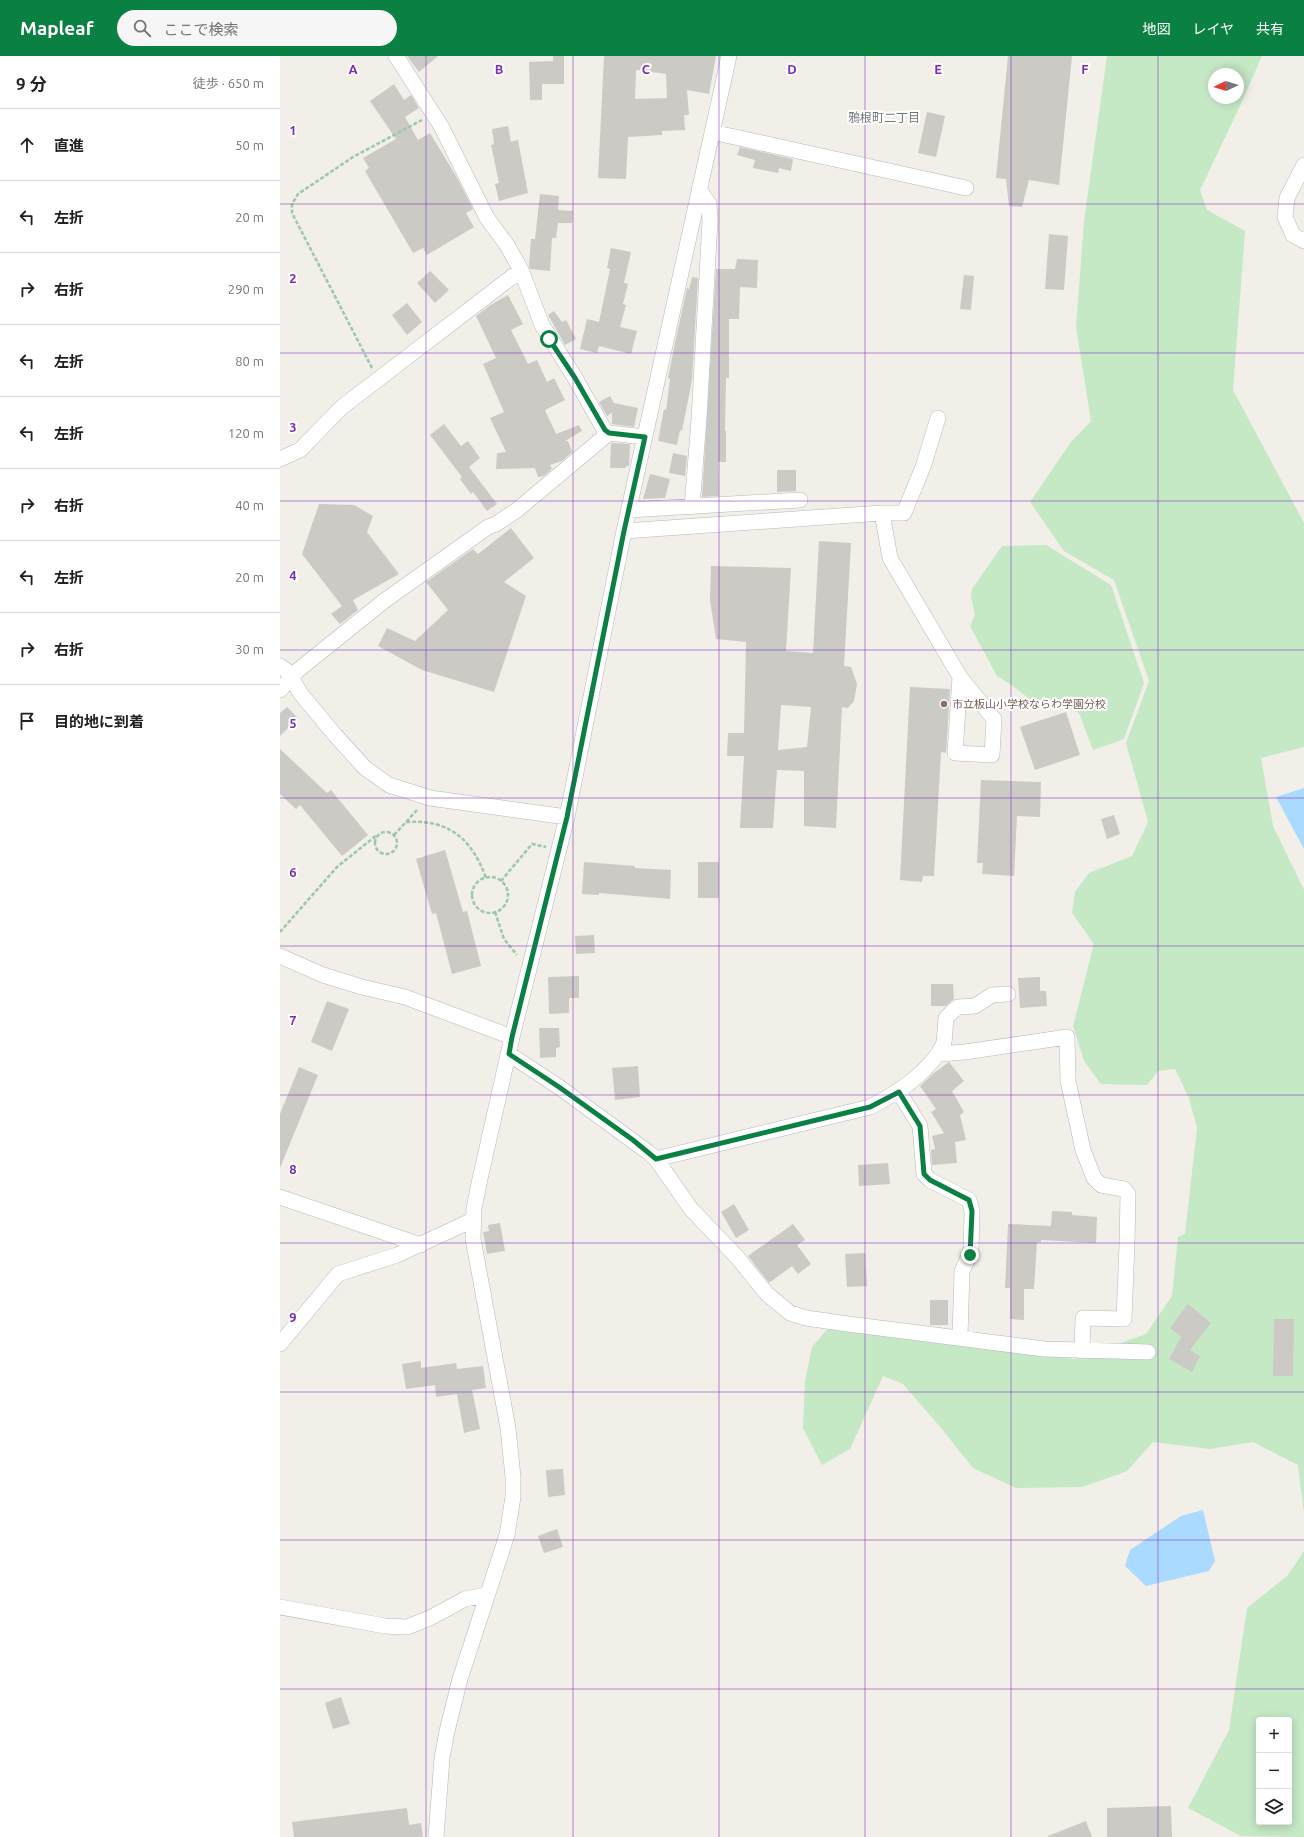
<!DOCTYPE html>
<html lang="ja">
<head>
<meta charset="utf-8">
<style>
  body { margin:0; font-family:Ubuntu,"Noto Sans JP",sans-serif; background:#f6f6f6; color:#202124 }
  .controls { position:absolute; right:12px; bottom:12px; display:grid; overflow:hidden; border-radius:4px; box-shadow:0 2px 10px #0003 }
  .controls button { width:36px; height:36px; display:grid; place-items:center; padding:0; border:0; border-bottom:1px solid #e0e0e0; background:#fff; color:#202124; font:20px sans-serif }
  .compass { position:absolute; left:928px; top:12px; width:36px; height:36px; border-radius:50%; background:#fff; box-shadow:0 2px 10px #0003; rotate:266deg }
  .stop { position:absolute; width:12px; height:12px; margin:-9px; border:3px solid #0b8043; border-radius:50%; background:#fff }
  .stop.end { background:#0b8043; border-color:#fff; box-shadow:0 1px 4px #0008 }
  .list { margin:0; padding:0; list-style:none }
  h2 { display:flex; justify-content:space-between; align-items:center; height:52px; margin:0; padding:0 16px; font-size:17px }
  h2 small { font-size:13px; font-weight:400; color:#757577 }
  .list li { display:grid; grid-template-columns:26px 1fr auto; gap:12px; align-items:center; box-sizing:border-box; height:72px; padding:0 16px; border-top:1px solid #e0e0e0 }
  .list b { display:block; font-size:15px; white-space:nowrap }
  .list em { font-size:13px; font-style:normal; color:#757577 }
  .icon { flex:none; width:22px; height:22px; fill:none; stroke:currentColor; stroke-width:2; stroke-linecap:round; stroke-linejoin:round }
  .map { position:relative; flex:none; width:1024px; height:1781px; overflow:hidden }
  header { display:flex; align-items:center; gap:24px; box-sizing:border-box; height:56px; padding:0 20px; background:#0b8043; color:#fff }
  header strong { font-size:19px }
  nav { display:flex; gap:22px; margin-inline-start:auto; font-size:14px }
  .search { width:280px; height:36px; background:#f6f6f6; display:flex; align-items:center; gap:10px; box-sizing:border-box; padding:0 14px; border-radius:22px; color:#757577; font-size:15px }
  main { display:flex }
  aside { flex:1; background:#fff }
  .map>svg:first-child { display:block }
  .green { fill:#c5e8c5; fill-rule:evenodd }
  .water { fill:#aadaff }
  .building { fill:#cccac5; fill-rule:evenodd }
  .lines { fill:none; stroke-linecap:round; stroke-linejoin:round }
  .minor-casing { stroke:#b5b8bc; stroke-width:16 }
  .path { stroke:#9cc7a9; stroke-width:2.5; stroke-dasharray:4 2; stroke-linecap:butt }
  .minor { stroke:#fff; stroke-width:15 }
  .route { stroke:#0b8043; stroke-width:5 }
  .grid { fill:none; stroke:#7b2cbf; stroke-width:1; stroke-opacity:0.55 }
  .education-dot { fill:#8d6e63; stroke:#fff; stroke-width:1.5 }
  .labels { text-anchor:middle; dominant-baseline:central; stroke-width:4; stroke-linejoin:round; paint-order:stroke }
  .education-label { font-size:11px; fill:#785e54; stroke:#fff; text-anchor:start }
  .neighbourhood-label { font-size:12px; fill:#70757a; stroke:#fff }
  .grid-label { font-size:13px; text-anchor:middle; font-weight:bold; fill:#7b2cbf; stroke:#fff; stroke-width:4; stroke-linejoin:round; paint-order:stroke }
</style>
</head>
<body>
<header>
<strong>Mapleaf</strong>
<div class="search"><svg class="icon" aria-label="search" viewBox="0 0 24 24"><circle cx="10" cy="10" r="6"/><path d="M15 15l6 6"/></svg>ここで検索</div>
<nav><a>地図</a><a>レイヤ</a><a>共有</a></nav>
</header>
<main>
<aside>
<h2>9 分<small>徒歩 · 650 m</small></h2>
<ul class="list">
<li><svg class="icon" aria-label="ahead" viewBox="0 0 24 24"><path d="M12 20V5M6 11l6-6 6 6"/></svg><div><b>直進</b></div><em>50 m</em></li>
<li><svg class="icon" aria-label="left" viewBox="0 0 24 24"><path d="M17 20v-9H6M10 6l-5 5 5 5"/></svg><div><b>左折</b></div><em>20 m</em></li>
<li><svg class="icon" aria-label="right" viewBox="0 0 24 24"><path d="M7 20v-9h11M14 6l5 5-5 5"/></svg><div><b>右折</b></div><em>290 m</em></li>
<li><svg class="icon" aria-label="left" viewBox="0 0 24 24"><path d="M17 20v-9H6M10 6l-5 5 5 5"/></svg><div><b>左折</b></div><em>80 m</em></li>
<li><svg class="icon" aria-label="left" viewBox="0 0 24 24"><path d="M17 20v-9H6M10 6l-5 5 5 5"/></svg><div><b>左折</b></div><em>120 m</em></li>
<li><svg class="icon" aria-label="right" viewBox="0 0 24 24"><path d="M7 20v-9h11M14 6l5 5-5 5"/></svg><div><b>右折</b></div><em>40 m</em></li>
<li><svg class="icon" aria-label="left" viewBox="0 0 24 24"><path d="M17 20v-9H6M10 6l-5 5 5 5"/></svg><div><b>左折</b></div><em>20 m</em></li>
<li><svg class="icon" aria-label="right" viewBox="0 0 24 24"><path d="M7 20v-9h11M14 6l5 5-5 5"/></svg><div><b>右折</b></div><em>30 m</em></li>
<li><svg class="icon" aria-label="arrive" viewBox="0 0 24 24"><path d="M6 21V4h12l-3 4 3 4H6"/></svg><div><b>目的地に到着</b></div></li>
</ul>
</aside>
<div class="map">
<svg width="1024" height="1781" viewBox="0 0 1024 1781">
  <rect width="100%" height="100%" fill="#f1efe8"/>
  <!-- green -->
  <path class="green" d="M827,0H982L960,50L920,134L927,154L965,175L953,334L1024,467V691L981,702L993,770L1024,834V1457L1018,1409L973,1386L930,1393L873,1386L847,1415L802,1431L736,1432L693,1412L662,1373L623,1328L603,1320L570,1393L542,1409L523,1372L525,1325L532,1291L550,1270L794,1303L866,1278L892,1240L898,1181L905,1178L917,1072L909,1042L895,1013L878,1015L867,1029L821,1028L804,1005L793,970L814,888L792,857L795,836L809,817L852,800L868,766L846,687L869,625L834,524L784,495L750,446L791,386L811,365L796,271L804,165ZM934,18H958V42H934Z
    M766,489L831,529L864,627L844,683L813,694L799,657L779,646L763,653L730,628L717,620L690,570L695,559L691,541L692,533L722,490Z
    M1024,1495V1781L961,1780L908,1752L949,1674L967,1552L1008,1519ZM979,1664H1009V1766H979Z"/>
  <!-- water -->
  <path class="water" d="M1024,732V793L996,741Z
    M923,1454L935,1505L929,1515L866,1530L845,1510L850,1494L901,1460Z"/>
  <!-- building -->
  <path class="building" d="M127,0H158L139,16Z
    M273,0H284V28H262V44H250L249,6L273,5Z
    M324,0H436L429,38L407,34L409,59H404L405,74L382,75V79L348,81L346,123L318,122ZM356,14L386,18L387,42L355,43Z
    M728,0H792L779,129L749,124L742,151L729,150L726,123L716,122Z
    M114,28L124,44L131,39L139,52L125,61L138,84L150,77L176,120L193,153L186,157L194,171L147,199L143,192L133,197L85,115L89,112L83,102L116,83L90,45Z
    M647,56L665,60L656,101L638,97Z
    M228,70L231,86L238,84L248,137L219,145L215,128L219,127L211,89L214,88L212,73Z
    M460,91L513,103L511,115L499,112L498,117L473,112L475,104L457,99Z
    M260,138L279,140L278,154L293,155L292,167H278L276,182H272L270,215L250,213L249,210L251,183H255Z
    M769,178L788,180L784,234L765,233Z
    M331,192L351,196L344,227L348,228L343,248L346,249L340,271L357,275L351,298L319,290L317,297L300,293L307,263L319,266L330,213L327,212Z
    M457,203L478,204L477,232L460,231L459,263H449V322H446L445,375H446V406H438L439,440L422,441L436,213H455Z
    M150,215L169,234L155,247L137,227Z
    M684,219L694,220L691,254L680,253Z
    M412,221L418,222L412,324L402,375L400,374L397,389L378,385L384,353L386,354L390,323L388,322L396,282L407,232L409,233Z
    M228,239L243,268L231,274L248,308L257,304L267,326L274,322L285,344L265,354L276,378L299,369L302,375L285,385H288L292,396L282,405L270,409L272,413L264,420L258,421L255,412L216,413L217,397L226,396L210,362L224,356L203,308L216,302L196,260L212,248Z
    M127,247L142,266L127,279L112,259Z
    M274,255L282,266L286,264L296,283L285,289L268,259Z
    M330,340L334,347L358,352L354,371L332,368V357L327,360L319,346Z
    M164,368L181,390L188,385L200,402L189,411L217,448L207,455L193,436L191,438L180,423L182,421L150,379Z
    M331,387L350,388L349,410H346V412H330Z
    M393,397L407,400L405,420L389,417Z
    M497,414H516V435L497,436Z
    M370,418L390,423L385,442L363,443Z
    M39,448L74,449L93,460L87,476L119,518L73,544L78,554L60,568L51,558L62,550L22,498Z
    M231,472L254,502L224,526L246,540L214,636L142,614L98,590L107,572L135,585L168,554L146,526L193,493L198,498Z
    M539,485L571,487L564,610L571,611L577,628L574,645L568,652L562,651L556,772L524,770V715L497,714L493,772H460L464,700H447L448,677H464L466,586L436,583L430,544L431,510L511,512L506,595L533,597ZM501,649L531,651L527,691L498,694Z
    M630,631L670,633L666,697L661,696L654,820H643L642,826L620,824Z
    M7,651L18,662L0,680V657Z
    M786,656L800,699L755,714L740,671Z
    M0,693L47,737L51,734L88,779L62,800L20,749L16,753L0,738Z
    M701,724L761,726L760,761L737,760L734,820L702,818L703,807H697Z
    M834,759L840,778L827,783L821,763Z
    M165,794L183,856L187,855L201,910L172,918L156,857L152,858L136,803Z
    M304,806L355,810V812L391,814L390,843L319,837V839L302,838Z
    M418,806H439V842H418Z
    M314,879L315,897L296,898L295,880Z
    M299,920V942H289V957L269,958L268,921Z
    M760,921V935H766L767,950L740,952L738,922Z
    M651,928H673L674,943L666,950H651Z
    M47,945L69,953L52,995L31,986Z
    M259,972H279L280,991L276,992V1001L260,1002Z
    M669,1006L684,1025L672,1035L684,1056L680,1059L686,1084L675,1086L677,1107L652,1109L651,1094L655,1093L652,1080L664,1077L651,1056L656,1053L640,1030L654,1017Z
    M358,1010L360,1041L335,1044L332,1012Z
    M19,1011L38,1019L0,1112V1058Z
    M608,1107L610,1128L579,1130L578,1109Z
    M454,1148L469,1174L456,1182L441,1156Z
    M772,1155L792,1156V1159L817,1161L816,1187L761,1184V1186H757L754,1233H744V1264L730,1263V1232H725L728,1168L771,1170Z
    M220,1167L225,1195L207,1198L203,1176L209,1175L208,1169Z
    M513,1168L525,1184L517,1189L531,1208L518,1218L512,1210L489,1227L468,1200Z
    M585,1197L587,1230L567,1231L565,1198Z
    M650,1244H668V1269H650Z
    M908,1248L931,1267L910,1294L920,1300L912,1316L889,1303L901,1281L890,1272Z
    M994,1263H1014L1013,1320H993Z
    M141,1305V1312L176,1307L177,1313L203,1310L206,1332L192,1334L200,1373L184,1377L177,1338L156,1341L155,1329L126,1333L122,1308Z
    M283,1413L285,1439L268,1441L266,1414Z
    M277,1473L283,1491L264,1497L258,1480Z
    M61,1641L70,1668L53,1673L45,1647Z
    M891,1750L892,1781H827V1752Z
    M127,1752L129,1769L141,1767L143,1781H14L12,1766Z
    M806,1765L812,1781H768V1780Z"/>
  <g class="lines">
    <!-- minor casing -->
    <g class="minor-casing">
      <path id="minor" d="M116,0L161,70L207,162L227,189L241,214L262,269L295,322L325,375L329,377L365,381
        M432,76L686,132
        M1024,109L1007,142L1005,161L1013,179L1024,185
        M0,403L20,394L62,351L241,214
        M412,451L419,363L430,165L429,148L419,133
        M349,454L520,444
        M602,457L610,502L680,621L714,663L712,699L675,697L680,621
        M344,475L602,457H624L643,411L658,362
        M0,610L7,615L21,638L55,679L85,712L109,729L150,742L287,761
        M0,634L17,615L104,545L208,471L216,468L237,454L329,377
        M0,900L43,919L82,931L125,941L232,981
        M229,998L279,1031L368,1096L376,1103L411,1153L457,1201L486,1237L510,1257L526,1262L568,1268L764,1293L868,1296
        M658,998L664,987L666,962L671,957L678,951L695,950L712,939L728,938
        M619,1036L640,1070L644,1118L650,1124L689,1144L692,1155L691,1196L682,1215L680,1281
        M376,1103L590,1051C617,1037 639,1023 658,998L685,996L787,981L788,1025L803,1094L814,1122L821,1129L844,1133L848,1138L847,1189L844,1263L803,1262L802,1295
        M0,1141L141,1189
        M0,1288L58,1218L117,1199L193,1164
        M0,1551L105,1570L127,1571L150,1562L185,1543L207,1539
        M156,1781L162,1702L167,1675L180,1623L227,1479L233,1441V1421L228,1372L193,1183L194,1152L200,1123L232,981L287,761L344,475L449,0"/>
    </g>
    <!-- path -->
    <path class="path" d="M92,312L12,157V148L18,138L73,101L142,64
      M126,766C169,763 192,783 206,822
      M95 787a11 11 0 1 1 22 0a11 11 0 1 1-22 0Z
      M114,779L138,753
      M192 839a18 18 0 1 1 36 0a18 18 0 1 1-36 0Z
      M221,825L252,788L266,791
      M215,856L224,883L237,899
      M0,876L57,811L97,779"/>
    <!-- minor -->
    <use href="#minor" class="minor"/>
  </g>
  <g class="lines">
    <!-- route -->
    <path class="route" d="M269,283L295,322L325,374L329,377L365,381L344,475L287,761L232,981L229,998L279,1031L353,1084L376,1103L590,1051L619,1036L640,1070L644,1118L650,1124L689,1144L692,1155L690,1199"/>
  </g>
  <!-- grid -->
  <path class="grid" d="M146,0V1781M293,0V1781M439,0V1781M585,0V1781M731,0V1781M878,0V1781M0,148H1024M0,297H1024M0,445H1024M0,594H1024M0,742H1024M0,890H1024M0,1039H1024M0,1187H1024M0,1336H1024M0,1484H1024M0,1633H1024"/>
  <!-- markers -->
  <circle class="education-dot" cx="664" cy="648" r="4"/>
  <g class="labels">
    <!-- education labels -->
    <g class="education-label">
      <text x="672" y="648">市立板山小学校ならわ学園分校</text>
    </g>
    <!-- neighbourhood labels -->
    <g class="neighbourhood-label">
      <text x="604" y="61">鴉根町二丁目</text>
    </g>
  </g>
  <g class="grid-label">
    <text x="73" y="18">A</text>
    <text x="219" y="18">B</text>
    <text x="366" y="18">C</text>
    <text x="512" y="18">D</text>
    <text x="658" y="18">E</text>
    <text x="805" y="18">F</text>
    <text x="13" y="79">1</text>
    <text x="13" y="227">2</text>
    <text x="13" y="376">3</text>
    <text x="13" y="524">4</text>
    <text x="13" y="672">5</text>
    <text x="13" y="821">6</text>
    <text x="13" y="969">7</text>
    <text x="13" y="1118">8</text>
    <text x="13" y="1266">9</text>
  </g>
</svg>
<div class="controls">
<button>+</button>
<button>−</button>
<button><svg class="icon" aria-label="layers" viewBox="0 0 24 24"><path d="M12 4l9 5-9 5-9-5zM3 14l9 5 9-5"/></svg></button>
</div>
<svg class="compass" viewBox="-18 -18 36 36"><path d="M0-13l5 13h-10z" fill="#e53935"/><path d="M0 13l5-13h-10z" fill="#757577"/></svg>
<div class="stop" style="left:269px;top:283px"></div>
<div class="stop end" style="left:690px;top:1199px"></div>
</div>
</main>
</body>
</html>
